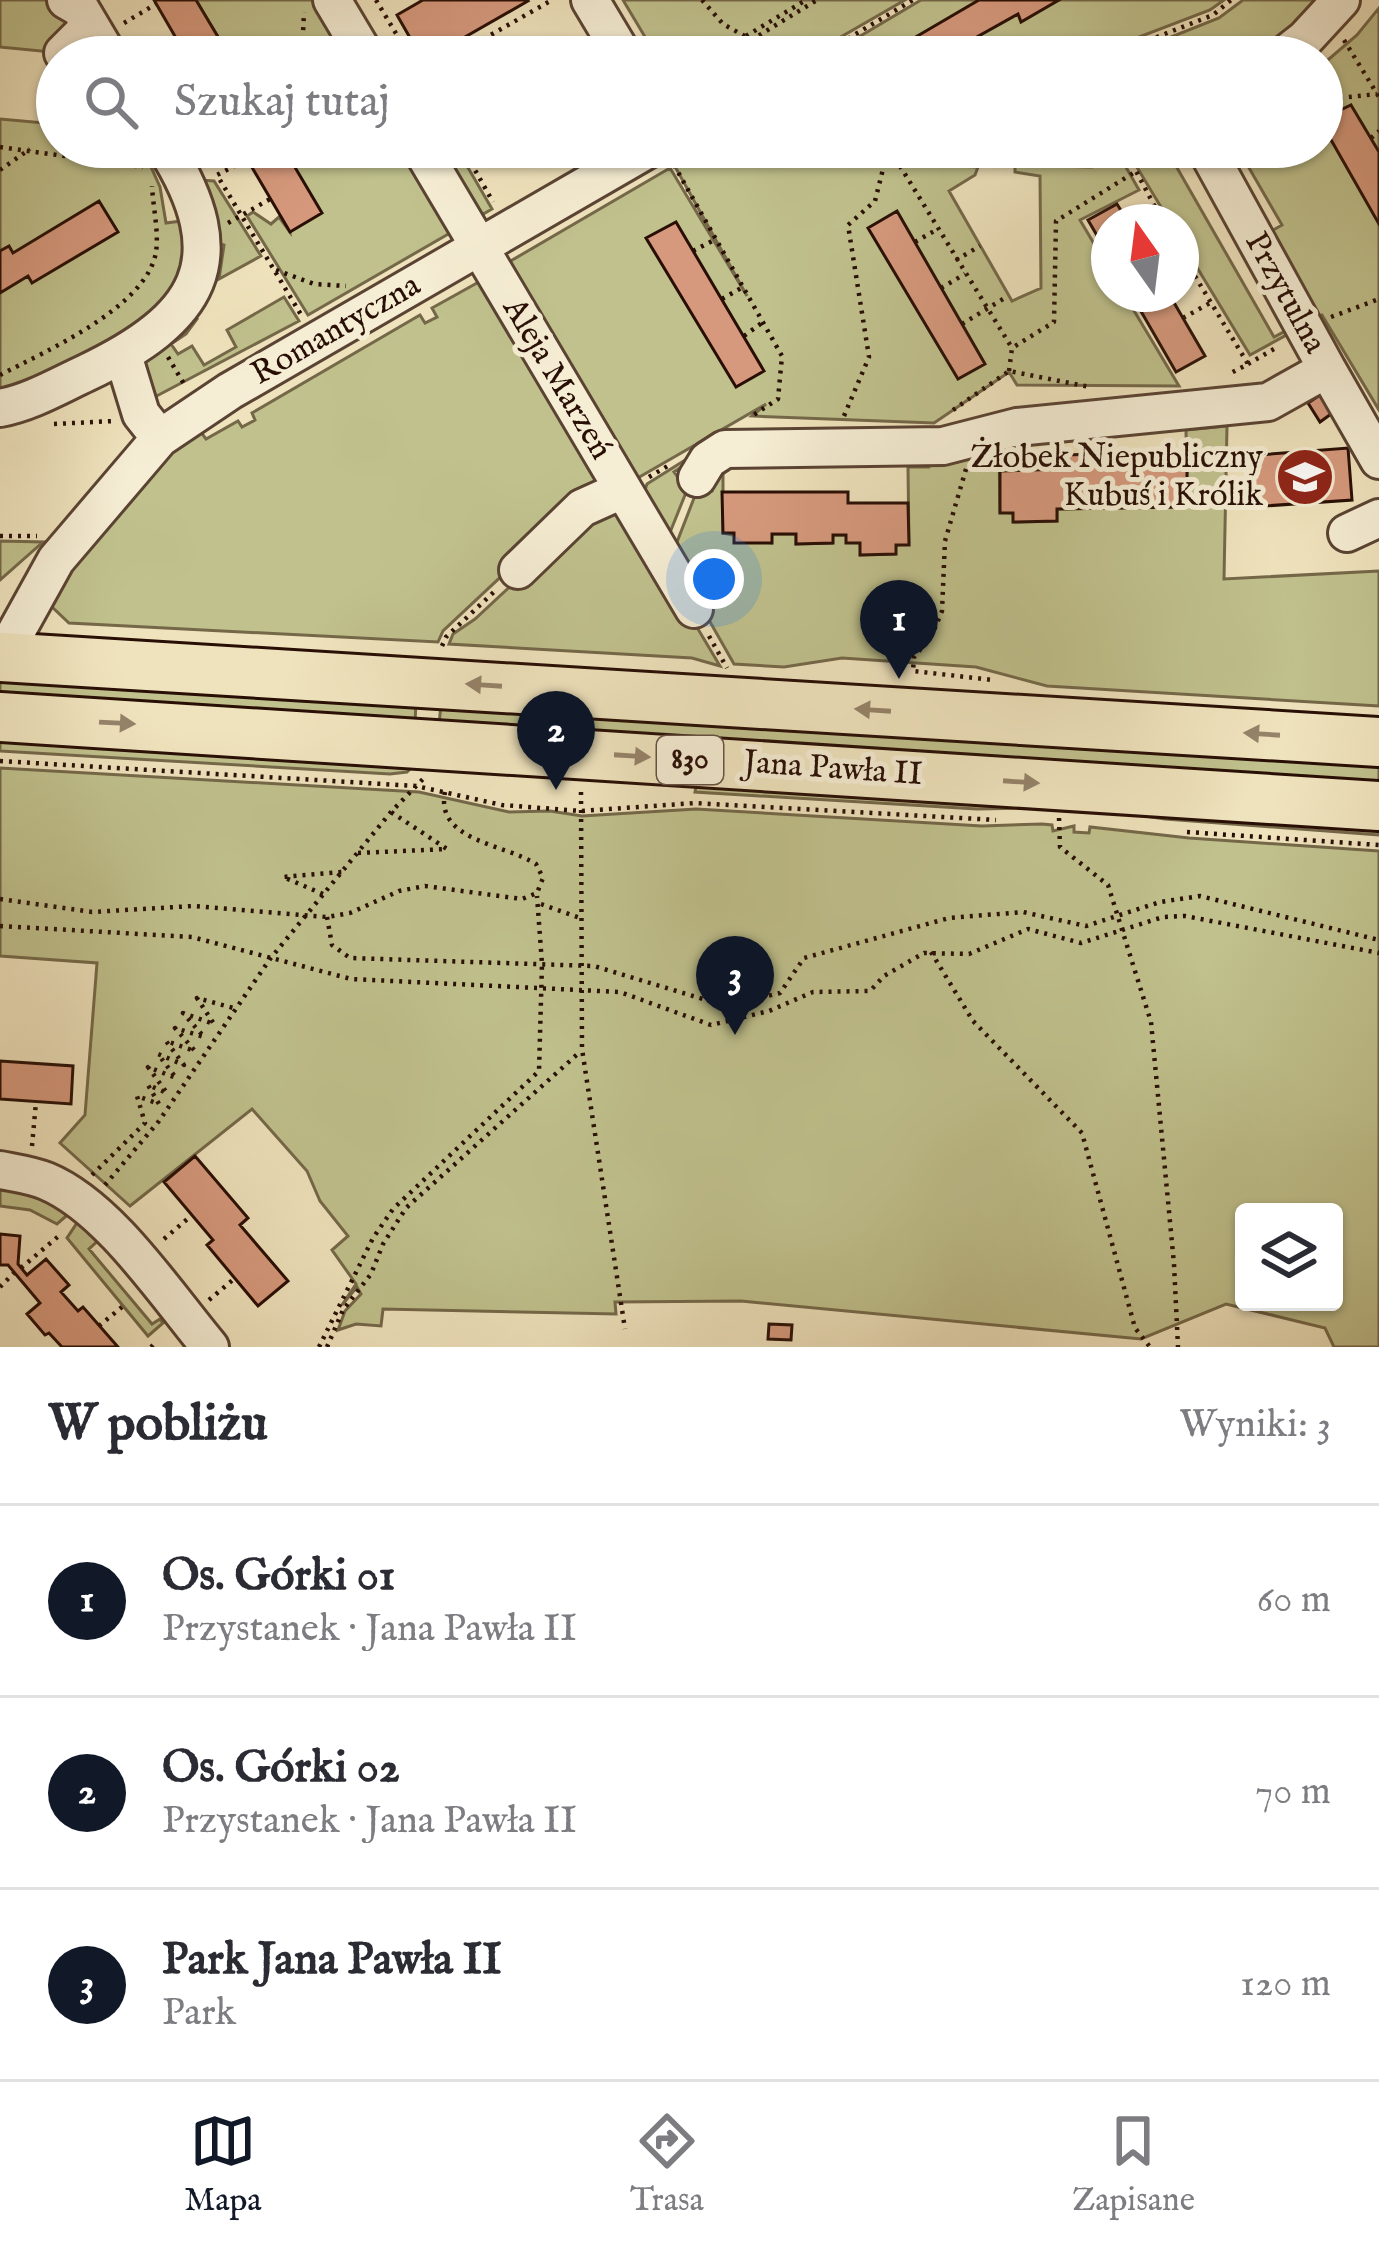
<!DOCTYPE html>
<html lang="pl">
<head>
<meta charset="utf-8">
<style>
  body { margin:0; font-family:"IM FELL English",serif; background:#f7f7f7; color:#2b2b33 }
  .controls { position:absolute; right:36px; bottom:36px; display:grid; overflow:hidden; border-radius:12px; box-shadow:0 3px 9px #0004 }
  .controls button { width:108px; height:108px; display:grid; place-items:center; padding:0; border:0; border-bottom:3px solid #e1e1e2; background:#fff; color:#2b2b33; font:60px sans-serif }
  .compass { position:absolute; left:1091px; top:204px; width:108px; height:108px; border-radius:50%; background:#fff; box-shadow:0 3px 9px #0004; rotate:346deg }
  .you { position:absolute; left:714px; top:579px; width:42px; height:42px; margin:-30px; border:9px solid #fff; border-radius:50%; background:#1a73e8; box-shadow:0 0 0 18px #1a73e833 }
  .badge { display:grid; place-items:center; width:78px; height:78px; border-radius:50%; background:#111827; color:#fff; font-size:39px; font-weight:700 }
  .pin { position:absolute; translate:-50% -99px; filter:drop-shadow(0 3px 6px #0008) }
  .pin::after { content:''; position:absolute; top:63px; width:42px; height:36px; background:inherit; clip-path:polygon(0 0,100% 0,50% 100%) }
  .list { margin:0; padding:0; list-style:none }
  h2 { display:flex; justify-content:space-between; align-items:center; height:156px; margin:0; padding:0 48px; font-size:51px }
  h2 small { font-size:39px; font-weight:400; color:#7c7c81 }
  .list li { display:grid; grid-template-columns:78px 1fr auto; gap:36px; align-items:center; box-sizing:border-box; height:192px; padding:0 48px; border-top:3px solid #e1e1e2 }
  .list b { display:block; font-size:45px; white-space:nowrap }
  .list p { margin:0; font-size:39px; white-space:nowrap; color:#7c7c81 }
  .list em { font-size:39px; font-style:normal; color:#7c7c81 }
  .icon { flex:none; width:66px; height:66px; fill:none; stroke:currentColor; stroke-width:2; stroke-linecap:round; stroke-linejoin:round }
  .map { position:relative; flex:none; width:1379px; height:1347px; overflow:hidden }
  .search { position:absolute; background:#fff; box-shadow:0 3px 9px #0004; left:36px; right:36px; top:36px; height:132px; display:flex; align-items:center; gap:30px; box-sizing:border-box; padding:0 42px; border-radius:66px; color:#7c7c81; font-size:45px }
  .sheet { height:732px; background:#fff }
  nav { display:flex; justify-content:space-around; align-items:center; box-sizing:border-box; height:168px; border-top:3px solid #e1e1e2; background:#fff; font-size:33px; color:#7c7c81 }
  nav a { display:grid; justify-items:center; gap:6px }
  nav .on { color:#111827 }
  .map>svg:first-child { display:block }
  .green { fill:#c0c18d; stroke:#746849; stroke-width:3; fill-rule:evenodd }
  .building { fill:#d6997d; stroke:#280e05; stroke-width:3 }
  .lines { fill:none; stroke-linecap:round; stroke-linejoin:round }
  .minor-casing { stroke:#5a4333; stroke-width:42 }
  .major-casing { stroke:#280e05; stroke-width:54 }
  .path { stroke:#280e05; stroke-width:4.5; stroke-dasharray:3 6; stroke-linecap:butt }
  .minor { stroke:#f5edd4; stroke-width:36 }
  .major { stroke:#efe3bd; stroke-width:48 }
  .oneway { fill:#95836a }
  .labels { text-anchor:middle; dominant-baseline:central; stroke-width:10; stroke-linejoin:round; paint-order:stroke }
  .shield { fill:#f5edd4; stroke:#665143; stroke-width:3 }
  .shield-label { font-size:30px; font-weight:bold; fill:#280e05 }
  .street-label { font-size:33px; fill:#280e05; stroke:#f5edd4 }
  .poi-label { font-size:33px; fill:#280e05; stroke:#f5edd4; text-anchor:end }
</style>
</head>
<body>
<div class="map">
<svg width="1379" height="1347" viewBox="0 0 1379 1347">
  <rect width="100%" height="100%" fill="#efe3bd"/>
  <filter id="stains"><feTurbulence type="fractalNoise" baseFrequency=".00167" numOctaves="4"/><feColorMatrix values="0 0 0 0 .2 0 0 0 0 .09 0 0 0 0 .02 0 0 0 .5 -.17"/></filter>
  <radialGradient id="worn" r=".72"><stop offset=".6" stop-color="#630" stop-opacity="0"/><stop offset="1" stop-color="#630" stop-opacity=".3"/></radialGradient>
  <!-- green -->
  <path class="green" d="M0,0H66L104,57H62V53L0,47Z
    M196,0H324L357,57H230Z
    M623,0H905L806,57H787L753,40L719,57H657Z
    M921,0H1224L1210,10L1087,57H825Z
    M1243,0H1322L1301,28L1261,57H1121L1219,18Z
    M1379,8V410L1322,315L1314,318L1268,233L1282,225L1237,147H1322V65L1357,35Z
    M57,112V147H142L160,187L166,223L189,220C202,324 76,362 0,395V119L55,124Z
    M283,147H409L457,229L308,315L247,216L253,212L271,224L279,217L290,232Z
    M431,147H456L492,209L473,220Z
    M1172,147H1188L1192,156L1176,166L1274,337L1291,328L1292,332L1250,355L1181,241V222H1170L1132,159Z
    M703,155L978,167L975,175L949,191L1012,301L1041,288L1040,176L1015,172V165L1091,167L1123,162L1139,190L1080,220L1109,269V294H1124L1179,386L1017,385L1009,372L934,423L752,416L766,404L629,483L502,266L670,168L747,296L673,163Z
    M199,180L214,181L261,256L219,279L224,245L213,242Z
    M486,278L605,479L443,631L438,642L69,623L53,608L44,607L45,600L137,483L198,428L206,439L238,421L242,427L255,420L252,413L420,315L425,323L437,317L432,308Z
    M284,297L299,321L149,400L141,355L190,313L197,319L186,334L171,344L178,354L192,346L204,365L236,347L227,330Z
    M1227,426L1224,579L1379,571V706L1047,686L976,667L842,658L784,667L734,664L672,555L696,493L712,491V467H723V533L771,543L772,534H796V544L832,543L833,535H846L860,543L861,555L895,554L896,545L909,544L908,467H929L930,463L999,452L1000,512L1013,513L1014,522L1057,521V509L1177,507V488L1187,487L1186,430Z
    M693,455L694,459L674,472L687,490L665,545L640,504L647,484Z
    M620,498L720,666L692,658L449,644L453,634L475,619L589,513Z
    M0,541L43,542L0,580Z
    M0,680L416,702L415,723L0,698Z
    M441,704L1379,761V782L439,725Z
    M0,740L413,766L407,772L390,774L0,751Z
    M0,768L419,792L509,812L550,811L582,816L696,809L982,826L1042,824L1052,825L1053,831L1074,826V832L1089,833L1090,827L1189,838L1379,851V1347H1334L1325,1328L1226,1304L1141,1339L741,1301L615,1302L616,1314L383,1309L381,1326L356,1324L338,1330L345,1311L361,1294L357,1287L342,1305L356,1284L332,1250L348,1236L320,1201L307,1171L252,1109L130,1206L60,1143L85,1115L97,963L0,956ZM1244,1212H1334V1302H1244Z
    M697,781L1041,808L977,809L695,792Z
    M1134,808L1379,824V835L1165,819L1132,814Z
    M0,1183L28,1188L72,1211L57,1224L30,1210L0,1206Z
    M81,1217L101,1238L89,1249L152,1324L160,1319L163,1323L148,1336L67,1238Z"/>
  <!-- building -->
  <path class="building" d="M154,0H196L230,57H187Z
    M423,0H527L528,1L430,57H421L397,15Z
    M979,0H1059L1021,22L1018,14L941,57H925L914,38Z
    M1351,105L1379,152V224L1322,124V119Z
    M240,147H283L322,213L290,232Z
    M99,201L118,232L32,283L28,276L0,293V251L9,246L13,253Z
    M1117,204L1128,222H1109V256L1088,220Z
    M897,211L985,364L958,379L868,228Z
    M676,222L764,371L736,387L646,238Z
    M1131,294H1169L1205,356L1176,372Z
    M1326,391L1338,409L1320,422L1308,403Z
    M1348,448L1352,500L1250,507L1246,456Z
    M1187,452V488H1177V507L1057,509V521L1013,522V513H1000V471L1062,469V455Z
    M722,492H848V503H908L909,545H896V554L860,555V543H846V535H833V543L796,544V534H772V543H734V533H723Z
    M0,1061L73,1066L71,1104L0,1099Z
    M195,1156L248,1218L240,1225L288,1281L258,1306L207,1245L213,1240L164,1182Z
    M0,1234L20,1236L18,1264L27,1275L46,1259L69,1285L61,1292L78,1311L83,1307L118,1347H62L49,1333L45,1335L27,1314L40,1303L8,1265H0Z
    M769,1324L792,1325L791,1340L768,1339Z"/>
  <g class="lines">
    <!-- minor casing -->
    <g class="minor-casing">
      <path id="minor" d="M66,0L80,8L109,57
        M332,0L366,57
        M590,0L624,57
        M63,53L90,26
        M1282,57L1305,39L1341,0
        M420,147L694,609
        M123,355L141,414L160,438
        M1327,369L1379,460
        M0,408C31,402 58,386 86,373C199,319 237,261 165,147
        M697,478L708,460L725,449L943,446L1017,427L1268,402L1327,369L1205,147
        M1347,533L1379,518
        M518,570L582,508L622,490
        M0,661L56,560L160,438L230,391L652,147
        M0,1170C15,1173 31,1175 46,1181C109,1207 167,1296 210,1347"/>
    </g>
    <!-- major casing -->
    <g class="major-casing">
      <path id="major" d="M0,657L1379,742
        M0,717L1379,806"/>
    </g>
    <!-- path -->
    <path class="path" d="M376,0L410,57
      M702,0L723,24L782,57
      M124,23L156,4
      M746,36L806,0
      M1344,40L1379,97
      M161,57L180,45
      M302,57L304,12
      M452,57L552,0
      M721,57L723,52L753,39L817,0
      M817,57L913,0
      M1106,57L1213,15L1231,0
      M1322,100L1377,94
      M1371,138L1379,131
      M0,147L143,167
      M462,147L493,202
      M1101,147L1102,159
      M1128,156L1163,222
      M252,157L217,175L303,318
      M674,165L782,356L778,399L752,416
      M900,166L1012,348
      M0,170L30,149
      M228,223L270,199
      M915,242L936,230
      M693,251L714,240
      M1181,253L1248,364L1229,374
      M956,260L980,246
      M276,270L314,284L346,286
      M941,288L965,274
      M722,299L743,287
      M1331,317L1379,299
      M1183,318L1210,303
      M962,324L1008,296
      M744,336L763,322
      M168,357L184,384
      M1248,364L1279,346
      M1009,371L1012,348L1054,322L1056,221L1135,172
      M0,375C46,351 147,307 156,252C159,232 153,207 152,186
      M953,410L1009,371L1090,387
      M844,416L869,357L848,225L875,201L884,165
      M54,424L114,421
      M966,469L945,541L942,611L932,635L914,657L913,671L993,680
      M649,477L671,464
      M0,536H37
      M709,636L727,668
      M442,646L446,637L496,590
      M0,761L416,786L502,805L581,811L695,803L996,820
      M581,792L582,1049L625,1329
      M1059,818L1060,847L1108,885L1151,1022L1174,1264L1178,1347
      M1187,832L1379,845
      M358,853L447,849L391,812
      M323,894L283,877L342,872
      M0,899L92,912L193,906L327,917L350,913L399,891L425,886L522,899L537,893L543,878L536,864C505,844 435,841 445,792
      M541,904L580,918
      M327,917L332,945L350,958L594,966L726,1006L780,993L804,958L949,918L1023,912L1086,926L1160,902L1200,896L1379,940
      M0,926L192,937L351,979L620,992L711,1025L769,1011L813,992L870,991L884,976L924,953L969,954L1028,929L1081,943L1163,917L1185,916L1379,953
      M931,952L973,1021L1082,1133L1135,1328L1150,1347
      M32,1146L36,1102
      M92,1175L145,1123L137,1096L159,1104L148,1085L167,1093L148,1067L176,1078L158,1054L184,1065L166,1041L195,1051L175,1028L204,1037L183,1013L214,1024L197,998L237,1009
      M105,1185L159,1121L270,959L391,812L423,779
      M164,1239L192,1215
      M21,1268L61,1234
      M0,1287L14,1273
      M209,1300L235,1278
      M99,1326L122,1307
      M151,1347L153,1345
      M319,1347L373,1238L393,1209L539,1071L542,964L537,896
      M327,1347L343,1310L371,1274L383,1244L406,1208L581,1051"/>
    <!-- minor -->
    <use href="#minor" class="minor"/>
    <!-- major -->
    <use href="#major" class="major"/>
  </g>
  <!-- one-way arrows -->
  <defs><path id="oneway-solid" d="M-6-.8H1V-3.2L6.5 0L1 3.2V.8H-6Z" transform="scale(3)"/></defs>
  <g class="oneway">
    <use href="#oneway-solid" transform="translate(484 685) rotate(-176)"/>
    <use href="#oneway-solid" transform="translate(873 710) rotate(-176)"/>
    <use href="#oneway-solid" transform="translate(117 723) rotate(3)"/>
    <use href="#oneway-solid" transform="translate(1262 734) rotate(-176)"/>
    <use href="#oneway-solid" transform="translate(632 756) rotate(4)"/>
    <use href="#oneway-solid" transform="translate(1021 782) rotate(4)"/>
  </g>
  <!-- icons -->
  <defs>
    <g id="school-disc" transform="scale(3)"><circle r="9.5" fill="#8f2418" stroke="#f5edd4"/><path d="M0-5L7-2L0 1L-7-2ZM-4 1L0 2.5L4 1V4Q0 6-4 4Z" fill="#fff"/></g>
  </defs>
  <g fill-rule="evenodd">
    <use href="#school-disc" x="1305" y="477"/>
  </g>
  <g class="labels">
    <!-- shield labels -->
    <rect class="shield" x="657" y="736" width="66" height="48" rx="9"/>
    <g class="shield-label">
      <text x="690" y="760">830</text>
    </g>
    <!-- street labels -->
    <g class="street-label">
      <text transform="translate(1285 293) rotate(61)">Przytulna</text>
      <text transform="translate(336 330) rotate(-30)">Romantyczna</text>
      <text transform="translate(557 379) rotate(59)">Aleja Marzeń</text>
      <text transform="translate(833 769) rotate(4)">Jana Pawła II</text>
    </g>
    <!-- poi labels -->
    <g class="poi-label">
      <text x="1263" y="458">Żłobek Niepubliczny<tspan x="1263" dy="38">Kubuś i Królik</tspan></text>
    </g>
  </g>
  <rect width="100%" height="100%" filter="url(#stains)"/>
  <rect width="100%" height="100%" fill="url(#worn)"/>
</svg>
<div class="controls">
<button><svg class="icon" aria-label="layers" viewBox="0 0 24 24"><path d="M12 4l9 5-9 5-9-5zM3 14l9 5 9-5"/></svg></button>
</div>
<svg class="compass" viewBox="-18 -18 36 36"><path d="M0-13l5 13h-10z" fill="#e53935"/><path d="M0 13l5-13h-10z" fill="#7c7c81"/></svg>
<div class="you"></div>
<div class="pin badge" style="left:899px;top:679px">1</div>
<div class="pin badge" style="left:556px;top:790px">2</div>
<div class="pin badge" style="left:735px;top:1035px">3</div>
<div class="search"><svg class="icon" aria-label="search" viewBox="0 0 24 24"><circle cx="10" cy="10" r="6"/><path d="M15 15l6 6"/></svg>Szukaj tutaj</div>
</div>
<section class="sheet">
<h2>W pobliżu<small>Wyniki: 3</small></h2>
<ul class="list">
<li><span class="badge">1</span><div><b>Os. Górki 01</b><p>Przystanek · Jana Pawła II</p></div><em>60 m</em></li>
<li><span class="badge">2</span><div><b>Os. Górki 02</b><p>Przystanek · Jana Pawła II</p></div><em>70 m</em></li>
<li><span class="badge">3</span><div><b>Park Jana Pawła II</b><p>Park</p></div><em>120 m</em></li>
</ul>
</section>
<nav>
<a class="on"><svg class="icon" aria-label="map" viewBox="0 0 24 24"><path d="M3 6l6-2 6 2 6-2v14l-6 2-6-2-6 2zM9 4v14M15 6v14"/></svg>Mapa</a>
<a><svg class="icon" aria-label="directions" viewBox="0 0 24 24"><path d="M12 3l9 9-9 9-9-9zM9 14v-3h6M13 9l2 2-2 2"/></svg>Trasa</a>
<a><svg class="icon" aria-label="saved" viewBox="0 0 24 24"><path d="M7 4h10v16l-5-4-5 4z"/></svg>Zapisane</a>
</nav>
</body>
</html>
